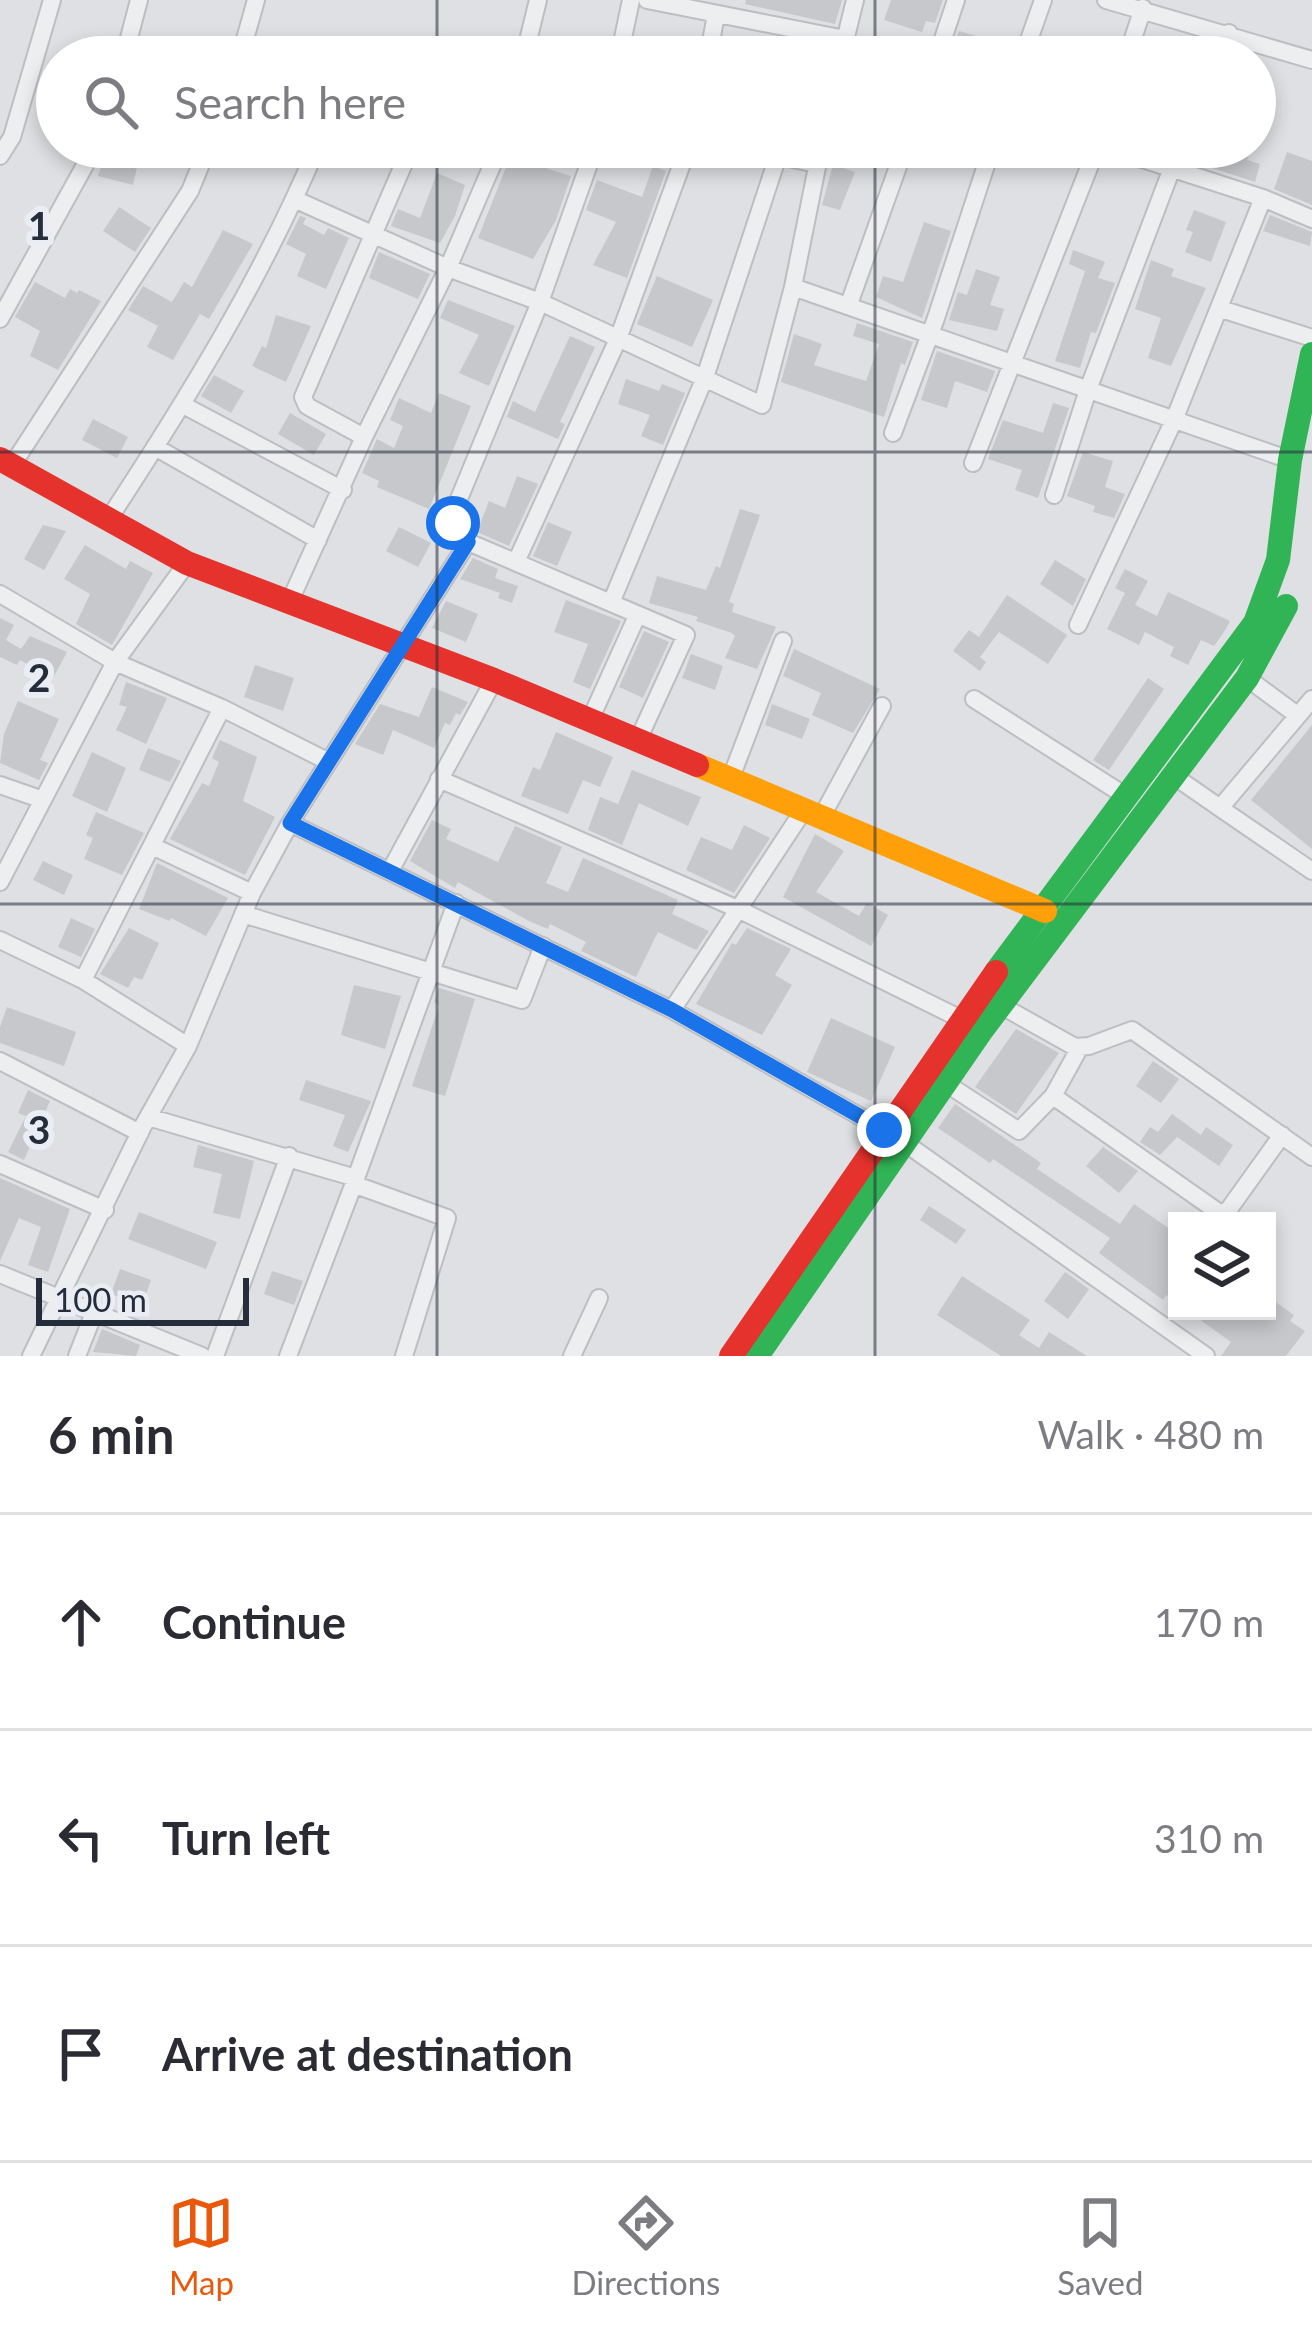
<!DOCTYPE html>
<html lang="en">
<head>
<meta charset="utf-8">
<style>
  body { margin:0; font-family:Lato,sans-serif; background:#f2f2f3; color:#2b2b33 }
  .controls { position:absolute; right:36px; bottom:36px; display:grid; overflow:hidden; border-radius:0px; box-shadow:0 6px 18px #0003 }
  .controls button { width:108px; height:108px; display:grid; place-items:center; padding:0; border:0; border-bottom:3px solid #e1e1e2; background:#fff; color:#2b2b33; font:60px sans-serif }
  .scale { position:absolute; left:36px; bottom:30px; width:213px; box-sizing:border-box; padding-left:12px; border:6px solid #252d3c; border-top:0; font-size:33px; line-height:42px; white-space:nowrap; color:#252d3c; -webkit-text-stroke:9px #eaeef4; paint-order:stroke }
  .stop { position:absolute; width:36px; height:36px; margin:-27px; border:9px solid #1a73e8; border-radius:50%; background:#fff }
  .stop.end { background:#1a73e8; border-color:#fff; box-shadow:0 3px 12px #0008 }
  .list { margin:0; padding:0; list-style:none }
  h2 { display:flex; justify-content:space-between; align-items:center; height:156px; margin:0; padding:0 48px; font-size:51px }
  h2 small { font-size:39px; font-weight:400; color:#7c7c81 }
  .list li { display:grid; grid-template-columns:78px 1fr auto; gap:36px; align-items:center; box-sizing:border-box; height:216px; padding:0 48px; border-top:3px solid #e1e1e2 }
  .list b { display:block; font-size:45px; white-space:nowrap }
  .list em { font-size:39px; font-style:normal; color:#7c7c81 }
  .icon { flex:none; width:66px; height:66px; fill:none; stroke:currentColor; stroke-width:2; stroke-linecap:round; stroke-linejoin:round }
  .map { position:relative; flex:none; width:1312px; height:1356px; overflow:hidden }
  .search { position:absolute; background:#fff; box-shadow:0 6px 18px #0003; left:36px; right:36px; top:36px; height:132px; display:flex; align-items:center; gap:30px; box-sizing:border-box; padding:0 42px; border-radius:66px; color:#7c7c81; font-size:45px }
  .sheet { height:804px; background:#fff }
  nav { display:flex; justify-content:space-around; align-items:center; box-sizing:border-box; height:168px; border-top:3px solid #e1e1e2; background:#fff; font-size:33px; color:#7c7c81 }
  nav a { display:grid; justify-items:center; gap:6px }
  nav .on { color:#ea580c }
  .map>svg:first-child { display:block }
  .building { fill:#c6c8cc }
  .lines { fill:none; stroke-linecap:round; stroke-linejoin:round }
  .street-casing { stroke:#bcbec1; stroke-width:20 }
  .street { stroke:#edeef0; stroke-width:16 }
  .fast { stroke:#30b455; stroke-width:24 }
  .slow { stroke:#ff9f0a; stroke-width:24 }
  .jam { stroke:#e5322d; stroke-width:24 }
  .route { stroke:#1a73e8; stroke-width:15 }
  .grid { fill:none; stroke:#252d3c; stroke-width:3; stroke-opacity:0.55 }
  .grid-label { font-size:39px; text-anchor:middle; font-weight:bold; fill:#252d3c; stroke:#eaeef4; stroke-width:12; stroke-linejoin:round; paint-order:stroke }
</style>
</head>
<body>
<div class="map">
<svg width="1312" height="1356" viewBox="0 0 1312 1356">
  <rect width="100%" height="100%" fill="#dee0e3"/>
  <!-- building -->
  <path class="building" d="M746,0H842L835,24L745,4Z
    M891,0H943L935,23L926,21L922,32L884,20Z
    M959,31L990,40L985,57H950Z
    M1196,147H1252L1247,160L1260,164L1255,182L1191,161Z
    M1287,152L1312,161V205L1274,189Z
    M105,155L138,163L133,185L98,176Z
    M510,157L571,176L556,220L533,259L478,238Z
    M833,165L855,172L840,210L822,205Z
    M653,166L666,171L627,278L593,265L616,222L586,210L597,180L642,197Z
    M437,173L465,185L455,216L440,243L391,226L398,209L420,218Z
    M119,207L151,228L135,252L103,231Z
    M1194,210L1226,222L1211,262L1185,252L1193,232L1186,230Z
    M1270,215L1312,232L1310,246L1263,231Z
    M300,216L306,218L303,224L324,235L328,228L349,238L326,289L297,276L306,254L286,244Z
    M924,222L951,231L922,318L876,297L883,276L903,282Z
    M223,230L253,244L209,319L200,314L173,360L147,347L158,326L128,310L143,286L172,302L184,282L192,287Z
    M1073,250L1105,262L1098,278L1115,283L1096,333L1091,332L1080,368L1055,361L1085,271L1069,264Z
    M379,252L430,274L418,299L369,278Z
    M1151,260L1174,269L1171,276L1206,288L1171,366L1148,358L1161,318L1135,309Z
    M976,269L1000,277L990,305L1004,309L997,331L949,320L958,292L967,295Z
    M657,276L713,300L692,347L637,324Z
    M35,282L65,298L70,289L77,293L79,290L101,301L58,370L30,356L40,331L15,317Z
    M448,300L515,326L489,386L459,373L479,335L440,318Z
    M276,315L311,326L286,382L252,366L262,346L266,348Z
    M857,323L913,342L905,365L901,363L884,417L781,382L794,334L822,344L814,365L866,381L879,344L853,336Z
    M570,336L595,347L560,422L565,424L558,439L507,417L513,401L535,412Z
    M937,351L995,371L987,392L955,381L947,408L921,400Z
    M214,375L244,391L231,413L201,396Z
    M626,379L659,391L662,384L685,393L663,445L641,436L650,415L618,404Z
    M439,393L471,406L429,509L377,487L379,481L362,473L377,439L394,448L403,426L390,420L399,398L431,413Z
    M1053,403L1069,408L1038,498L1015,490L1022,470L988,459L1003,420L1043,433Z
    M290,413L326,434L314,455L278,434Z
    M93,419L128,437L117,458L82,440Z
    M1083,452L1113,461L1105,487L1125,494L1114,518L1093,512L1095,506L1067,496Z
    M517,476L538,484L509,546L477,532L489,501L505,508Z
    M740,509L760,515L729,602L734,604L732,612L776,627L757,669L725,658L735,636L732,633L696,621L698,617L649,603L657,576L706,590L716,566L720,568Z
    M548,522L572,532L557,566L533,556Z
    M43,525L66,531L44,570L24,559Z
    M399,527L431,543L418,567L386,551Z
    M85,545L126,569L130,561L153,573L112,645L76,624L90,594L64,579Z
    M473,558L498,569L495,578L518,586L512,603L498,598L500,593L460,579Z
    M1055,560L1086,579L1073,606L1040,584Z
    M1125,569L1148,581L1135,605L1157,616L1168,592L1230,621L1226,629L1214,646L1201,640L1188,665L1170,656L1174,647L1145,632L1139,645L1107,629L1125,593L1115,588Z
    M1007,595L1067,635L1048,664L999,632L980,657L986,662L980,671L953,651L969,630L979,637Z
    M566,600L621,621L590,689L573,682L588,644L554,632Z
    M446,601L478,614L466,642L432,628Z
    M0,618L14,625L6,640L21,649L30,636L67,652L53,678L20,660L17,665L0,657Z
    M644,631L669,642L643,698L619,687Z
    M794,649L880,689L853,733L812,715L821,693L783,676Z
    M691,654L723,666L715,690L682,678Z
    M255,665L294,678L283,711L244,697Z
    M1148,678L1164,689L1109,770L1093,760Z
    M126,682L167,698L146,744L116,730L127,707L119,705Z
    M432,687L468,702L460,715L456,713L450,725L445,723L434,748L393,730L383,755L355,744L380,704L419,717Z
    M18,701L59,719L40,760L48,763L39,780L0,763L4,734Z
    M772,704L810,719L802,739L765,725Z
    M1312,725V849L1251,800Z
    M556,732L613,757L600,787L583,780L568,814L521,796L533,767L540,770Z
    M220,740L257,757L243,801L275,817L245,875L170,839L202,783L209,786L219,762L212,758Z
    M148,748L181,761L170,782L139,770Z
    M92,752L126,768L107,812L72,796Z
    M632,770L701,797L688,826L639,803L622,845L588,830L600,797L618,804Z
    M96,812L144,833L122,875L84,859L93,838L86,835Z
    M432,820L451,829L446,839L498,862L515,826L562,847L546,883L568,892L583,858L678,900L672,914L709,931L696,950L658,932L636,977L581,951L586,942L550,924L548,929L531,922L458,882L455,888L410,861Z
    M744,825L770,838L734,893L686,870L701,837L732,850Z
    M815,834L844,851L816,892L859,916L867,903L888,915L871,946L783,897Z
    M43,861L73,875L64,895L33,880Z
    M157,863L228,898L206,936L171,918L170,921L139,909Z
    M71,918L95,929L81,957L58,947Z
    M129,928L159,943L142,980L134,977L128,988L100,974Z
    M747,928L791,949L775,975L792,985L762,1035L696,1004L732,943L736,945Z
    M354,985L401,996L385,1049L341,1035Z
    M439,988L475,999L445,1096L412,1086L439,1006L434,1002Z
    M7,1007L76,1032L64,1066L0,1043V1027Z
    M831,1018L895,1047L871,1101L807,1072Z
    M1016,1029L1059,1053L1016,1114L975,1087Z
    M1153,1061L1179,1079L1161,1103L1136,1086Z
    M306,1080L371,1101L348,1152L333,1146L345,1115L299,1100Z
    M28,1090L50,1101L24,1160L8,1152L26,1116L18,1113Z
    M955,1104L1041,1163L1037,1169L1120,1224L1134,1204L1177,1234V1303L1166,1295L1163,1300L1099,1253L1110,1238L993,1159L990,1163L938,1128Z
    M1172,1114L1201,1135L1206,1127L1233,1145L1219,1166L1177,1137L1160,1155L1140,1142L1150,1127L1158,1132Z
    M198,1145L254,1161L240,1219L213,1213L222,1174L193,1167Z
    M1103,1147L1138,1171L1119,1193L1086,1166Z
    M0,1178L70,1209L48,1272L28,1265L41,1227L19,1218L0,1261Z
    M929,1206L966,1230L956,1244L920,1220Z
    M139,1212L217,1242L206,1269L128,1239Z
    M120,1269L151,1280L142,1305L111,1294Z
    M272,1271L303,1281L294,1305L264,1294Z
    M1065,1272L1089,1289L1068,1319L1044,1301Z
    M962,1276L1030,1320L1019,1335L1039,1348L1049,1332L1087,1356H1001L937,1315Z
    M1267,1296L1294,1315L1290,1321L1305,1331L1286,1356H1221L1231,1342L1188,1311H1267Z
    M102,1329L140,1345L136,1356L93,1352Z"/>
  <g class="lines">
    <!-- street casing -->
    <g class="street-casing">
      <path id="street" d="M647,0L845,39
        M1106,0L1312,60
        M124,57L139,0
        M240,57L256,0
        M437,57V56
        M524,57L538,0
        M619,57L631,0
        M708,57L716,15
        M841,57L855,0
        M937,57L956,0
        M1023,57L1043,0
        M1127,57L1143,8
        M1219,57L1229,33
        M743,147L778,156
        M821,147L793,287L1290,460
        M1105,147L1263,198L1312,219
        M0,156L12,137L52,0
        M817,164L778,156L705,377L611,603L468,542L290,823L672,1010L884,1130
        M294,199L448,268L500,147
        M849,304L905,147
        M1221,309L1312,338
        M0,319L95,147
        M183,405L343,490
        M893,433L935,321L992,147
        M364,437L307,406L303,397L411,147
        M155,447L318,540
        M973,463L1097,147
        M13,464L190,191L208,147
        M1054,495L1089,387L1180,147
        M108,520C186,401 262,278 317,147
        M468,542L455,529L454,511L540,302L595,147
        M516,562L618,339L688,147
        M0,594L115,662L222,708
        M289,603L364,437L448,268L540,302L762,405L793,287
        M611,603L686,635L638,740
        M1078,625L1174,420L1263,198
        M1247,678L1297,715
        M974,699L1127,797
        M590,720L637,616
        M1174,776L1220,808L1312,699
        M439,779L740,910L961,1019
        M730,780L783,641
        M0,785L43,800
        M1220,808L1312,871
        M822,816L882,706
        M152,846L252,893
        M390,871L494,680
        M0,882L115,662L187,563
        M243,914L522,1000L543,946
        M0,940L83,980L188,1046
        M83,980L222,708L327,761
        M1000,1005L1075,1047L1089,1046L1132,1030L1312,1157
        M672,1010L803,811
        M0,1061L140,1133
        M947,1084L1019,1131L1053,1096L1080,1047
        M1053,1096L1221,1214L1229,1209L1282,1135
        M148,1117L356,1178L456,903
        M905,1143L1206,1356
        M0,1164L105,1210
        M353,1184L447,1218L404,1356
        M0,1274L202,1356
        M31,1356L143,1126L188,1046L252,893L290,823
        M77,1356L94,1313
        M215,1356L289,1156
        M288,1356L356,1178
        M572,1356L599,1298"/>
    </g>
    <!-- street -->
    <use href="#street" class="street"/>
    <!-- fast -->
    <path class="fast" d="M996,972L1255,623L1278,560L1290,460L1312,354
      M757,1356L982,1030L1247,678L1286,606"/>
    <!-- slow -->
    <path class="slow" d="M697,765L1045,911"/>
    <!-- jam -->
    <path class="jam" d="M0,459L187,563L494,680L697,765
      M731,1356L996,972"/>
  </g>
  <g class="lines">
    <!-- route -->
    <path class="route" d="M453,523L468,542L290,823L672,1010L884,1130"/>
  </g>
  <!-- grid -->
  <path class="grid" d="M437,0V57M875,0V57M437,147V1356M875,147V1356M0,452H1312M0,904H1312"/>
  <g class="grid-label">
    <text x="39" y="240">1</text>
    <text x="39" y="692">2</text>
    <text x="39" y="1144">3</text>
  </g>
</svg>
<div class="controls">
<button><svg class="icon" aria-label="layers" viewBox="0 0 24 24"><path d="M12 4l9 5-9 5-9-5zM3 14l9 5 9-5"/></svg></button>
</div>
<div class="scale">100 m</div>
<div class="stop" style="left:453px;top:523px"></div>
<div class="stop end" style="left:884px;top:1130px"></div>
<div class="search"><svg class="icon" aria-label="search" viewBox="0 0 24 24"><circle cx="10" cy="10" r="6"/><path d="M15 15l6 6"/></svg>Search here</div>
</div>
<section class="sheet">
<h2>6 min<small>Walk · 480 m</small></h2>
<ul class="list">
<li><svg class="icon" aria-label="ahead" viewBox="0 0 24 24"><path d="M12 20V5M6 11l6-6 6 6"/></svg><div><b>Continue</b></div><em>170 m</em></li>
<li><svg class="icon" aria-label="left" viewBox="0 0 24 24"><path d="M17 20v-9H6M10 6l-5 5 5 5"/></svg><div><b>Turn left</b></div><em>310 m</em></li>
<li><svg class="icon" aria-label="arrive" viewBox="0 0 24 24"><path d="M6 21V4h12l-3 4 3 4H6"/></svg><div><b>Arrive at destination</b></div></li>
</ul>
</section>
<nav>
<a class="on"><svg class="icon" aria-label="map" viewBox="0 0 24 24"><path d="M3 6l6-2 6 2 6-2v14l-6 2-6-2-6 2zM9 4v14M15 6v14"/></svg>Map</a>
<a><svg class="icon" aria-label="directions" viewBox="0 0 24 24"><path d="M12 3l9 9-9 9-9-9zM9 14v-3h6M13 9l2 2-2 2"/></svg>Directions</a>
<a><svg class="icon" aria-label="saved" viewBox="0 0 24 24"><path d="M7 4h10v16l-5-4-5 4z"/></svg>Saved</a>
</nav>
</body>
</html>
